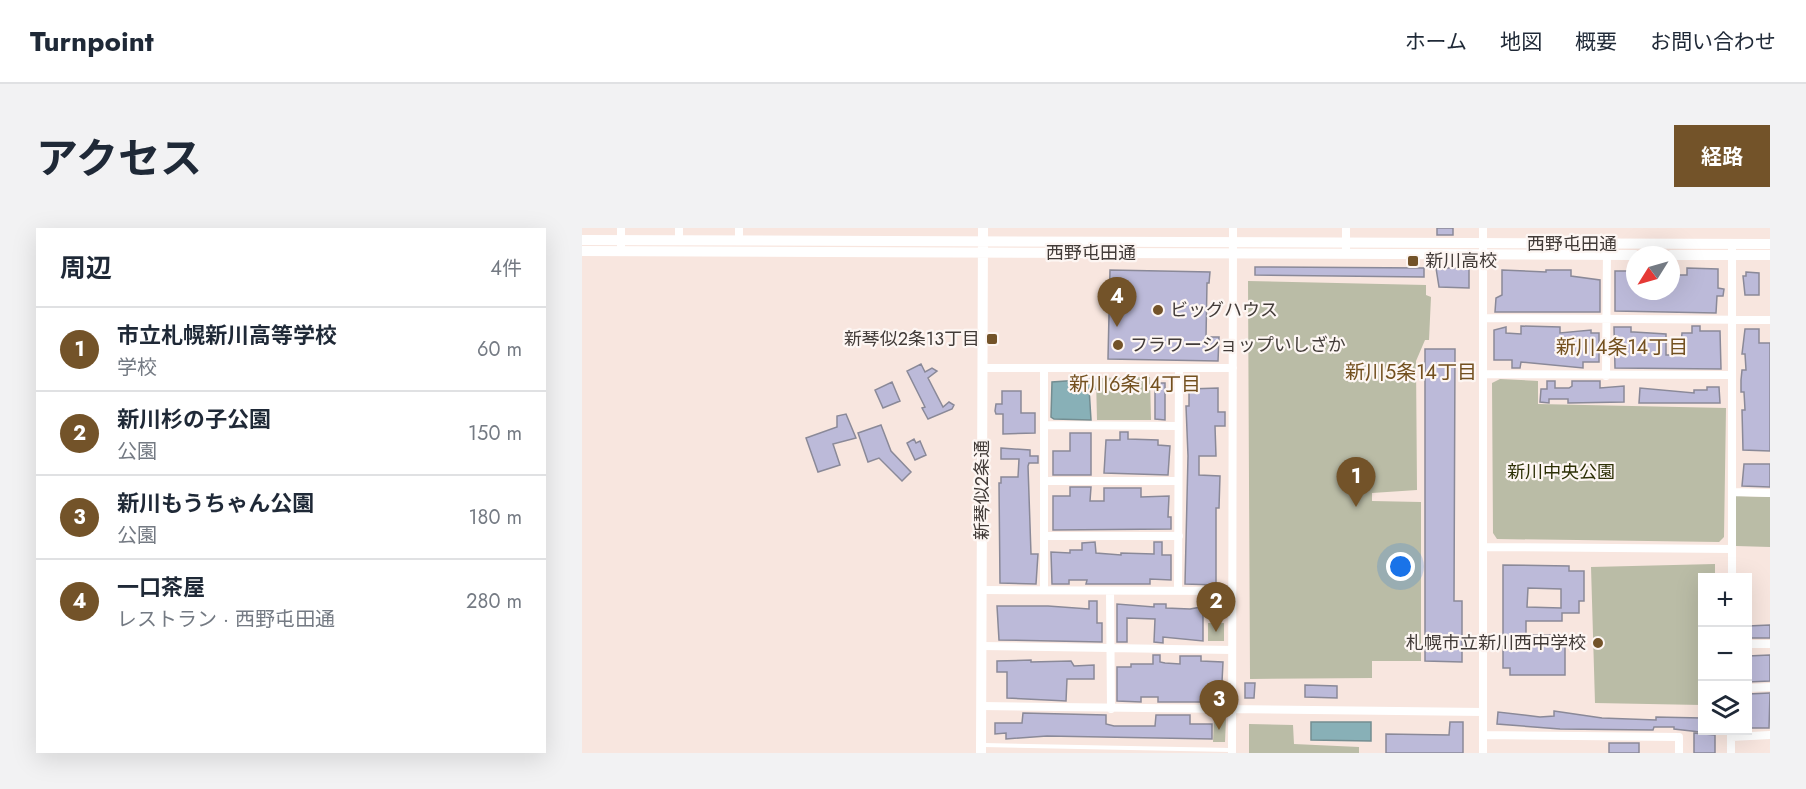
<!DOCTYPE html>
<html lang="ja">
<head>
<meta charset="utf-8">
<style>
  body { margin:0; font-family:Jost,"Noto Sans JP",sans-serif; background:#f2f2f3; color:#1f2937 }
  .controls { position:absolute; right:18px; bottom:18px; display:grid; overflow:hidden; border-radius:0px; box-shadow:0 6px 24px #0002 }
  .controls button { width:54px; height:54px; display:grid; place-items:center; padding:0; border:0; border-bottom:2px solid #e0e1e3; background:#fff; color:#1f2937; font:30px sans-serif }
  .compass { position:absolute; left:1044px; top:18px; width:54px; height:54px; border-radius:50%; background:#fff; box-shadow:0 6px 24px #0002; rotate:233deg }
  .you { position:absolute; left:819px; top:339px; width:21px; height:21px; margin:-15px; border:4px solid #fff; border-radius:50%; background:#1a73e8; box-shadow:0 0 0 9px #1a73e833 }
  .badge { display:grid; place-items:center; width:39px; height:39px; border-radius:50%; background:#735329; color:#fff; font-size:20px; font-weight:700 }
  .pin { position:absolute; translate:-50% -50px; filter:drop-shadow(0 2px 3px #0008) }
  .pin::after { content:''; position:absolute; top:32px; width:21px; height:18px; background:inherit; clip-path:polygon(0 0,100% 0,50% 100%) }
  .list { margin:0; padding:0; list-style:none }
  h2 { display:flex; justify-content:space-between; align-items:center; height:78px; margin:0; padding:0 24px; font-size:26px }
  h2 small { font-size:20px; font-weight:400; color:#747a83 }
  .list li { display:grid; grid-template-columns:39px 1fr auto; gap:18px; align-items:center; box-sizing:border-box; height:84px; padding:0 24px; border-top:2px solid #e0e1e3 }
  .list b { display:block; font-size:22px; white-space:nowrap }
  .list p { margin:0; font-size:20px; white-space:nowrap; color:#747a83 }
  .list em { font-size:20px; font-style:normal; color:#747a83 }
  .icon { flex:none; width:33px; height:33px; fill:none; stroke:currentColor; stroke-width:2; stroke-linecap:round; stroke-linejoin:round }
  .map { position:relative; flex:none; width:1188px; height:525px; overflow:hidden; border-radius:0px }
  header { display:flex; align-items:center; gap:36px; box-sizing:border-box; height:84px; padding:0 30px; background:#fff; border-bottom:2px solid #e0e1e3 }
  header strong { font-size:28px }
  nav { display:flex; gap:33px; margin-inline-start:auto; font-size:21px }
  .intro { display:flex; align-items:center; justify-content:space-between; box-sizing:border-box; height:144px; padding:0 36px }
  h1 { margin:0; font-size:42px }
  .button { padding:15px 27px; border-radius:0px; background:#735329; color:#fff; font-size:21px; font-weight:700 }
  main { display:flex; gap:36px; padding:0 36px }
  aside { flex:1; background:#fff; border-radius:0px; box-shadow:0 6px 24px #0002 }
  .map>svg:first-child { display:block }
  .green { fill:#babca6 }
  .water { fill:#88b0b7; stroke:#738d91; stroke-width:1.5 }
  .building { fill:#bcbad9; stroke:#8a8998; stroke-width:1.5; fill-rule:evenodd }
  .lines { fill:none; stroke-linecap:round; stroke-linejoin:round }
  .service { stroke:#fff; stroke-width:4 }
  .minor { stroke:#fff; stroke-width:8 }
  .tertiary { stroke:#fff; stroke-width:10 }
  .poi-dot { fill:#735329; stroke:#fdf6f3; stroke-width:2 }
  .labels { text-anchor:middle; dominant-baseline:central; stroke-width:4.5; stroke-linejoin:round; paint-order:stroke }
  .street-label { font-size:18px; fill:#423b38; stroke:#fdf6f3 }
  .poi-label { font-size:18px; fill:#423b38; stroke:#fdf6f3; text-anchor:start }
  .park-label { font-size:18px; fill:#2d3006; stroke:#fdf6f3 }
  .neighbourhood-label { font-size:20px; fill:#73501f; stroke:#fdf6f3 }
</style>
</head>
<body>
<header>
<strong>Turnpoint</strong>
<nav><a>ホーム</a><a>地図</a><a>概要</a><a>お問い合わせ</a></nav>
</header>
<div class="intro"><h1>アクセス</h1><a class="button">経路</a></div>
<main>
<aside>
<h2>周辺<small>4件</small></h2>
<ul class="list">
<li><span class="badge">1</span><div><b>市立札幌新川高等学校</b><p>学校</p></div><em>60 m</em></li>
<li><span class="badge">2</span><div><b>新川杉の子公園</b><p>公園</p></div><em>150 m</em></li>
<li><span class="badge">3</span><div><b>新川もうちゃん公園</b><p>公園</p></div><em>180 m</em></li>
<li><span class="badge">4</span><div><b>一口茶屋</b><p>レストラン · 西野屯田通</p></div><em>280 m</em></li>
</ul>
</aside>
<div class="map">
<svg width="1188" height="525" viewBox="0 0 1188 525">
  <rect width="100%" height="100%" fill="#f8e6df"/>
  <!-- green -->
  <path class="green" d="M666,53L844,57V67L849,69L847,112H843L834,133L835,262L790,265V273L839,274V433H790V450L668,451Z
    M568,149L569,192H515L514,150Z
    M918,151L956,153V176L1144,180L1142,309L1137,314L915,311L911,305L910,155Z
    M1153,268L1188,269V319L1154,318Z
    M1133,336V349L1120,350V477L1013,475L1009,339Z
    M626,395H642V413H626Z
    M632,490H644L643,514H631Z
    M667,496L711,497L712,516L777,519V525H667Z"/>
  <!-- water -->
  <path class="water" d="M513,151V161L507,160L509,192L472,191L469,189L470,154Z
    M729,494H789V513L729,512Z"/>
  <!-- building -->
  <path class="building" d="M855,0H871V7H855Z
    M673,39L842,40V49L673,47Z
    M854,40H887V60L857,59Z
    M1105,40L1136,41V60L1142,61L1141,68H1135L1134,85L1033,83V43H1053V63H1089V52H1095V47H1105Z
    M528,42L628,44L627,55H625L624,109H637L636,133L526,131Z
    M920,42L964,44V42H989V48L1018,52V84H913L914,70L920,67Z
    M1164,44L1177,45V67H1163L1161,48H1164Z
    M939,98L978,99V105L1009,102V105H1017V134H1001V140L939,134L938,140H930V132H912V102L924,99V105L939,106Z
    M1110,98H1118V103H1138L1139,141L1033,140L1032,99H1049V104H1052L1084,106V127H1098L1100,105H1110Z
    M1163,101H1177V115H1188V223L1161,222L1160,182H1163L1162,164H1159V152L1160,142H1164L1163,126H1160Z
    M843,121H873L872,373H880V434L843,433Z
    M339,136L343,144L350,140L355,143L346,150L361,179L367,174L372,177L370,181L346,191L340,180L343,179L325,143Z
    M965,153H973V160H987L990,158V153H1018V160L1042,158V174L986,175V171H967V175L958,174L959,161H965Z
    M310,154L318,173L301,180L293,162Z
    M573,155H583V192L573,191Z
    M1125,159H1137L1138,175H1057L1058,160L1112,165V162H1125Z
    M636,160V184H643V198H633L634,228H617V247L638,248L637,280H634V357L603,356L606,228L604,178H607V161Z
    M420,163H439V185H453V205L421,206V186H414L413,183L414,176H420Z
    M264,186L274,210L251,216L258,237L236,244L224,210L255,199V188Z
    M299,197L309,223L329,244L320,253L297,230L286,234L276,205Z
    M538,204H546V211L576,212V217L588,218L586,247L522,245L524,212H538Z
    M488,205H509V247H471V223H488Z
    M332,211L334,215L338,213L344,227L333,232L325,215Z
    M419,220L448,222V228H456V235H447L446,238L449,326H456L454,356L418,355L417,255H419V249H436L437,231H419Z
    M1162,236H1188V259L1160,258Z
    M488,259H509L508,273H522V260H559V269L587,268L586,289H589V301L471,302V268H488Z
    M513,314L514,325L539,327V325L572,326V314H580V327H589V352L568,351V356H504L505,352H487V356H470L469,324L488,325V322H500V315Z
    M921,337L987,338V343H1002V373H997V385H980V393H944V407H983V447H928V440H921ZM946,360L979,361V380L945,379Z
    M507,373H515V395H520V414L417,412L415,378H466L507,381Z
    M619,374H637V387H621V413L581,409V415L572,414L573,391L545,390V414H535V376L572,379V376H584V380L608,381L619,379Z
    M1188,397V410H1166V398Z
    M571,427H578V434L583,435L598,436V428H619V433L641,434L639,474H576V469H559V474L535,473V439H549V436H571Z
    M1188,427V453L1166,454V428Z
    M449,432V434L489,433L492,438L512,437V451H485L484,473L425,470V444H415V433Z
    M663,455H673L672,470H663Z
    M723,457L755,458V470L723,469Z
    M1188,465L1187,500H1166V466Z
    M972,483L1020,490L1074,492V489L1119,490L1118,504L1092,501V499H1072L1071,502L978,501L915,496L916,484L958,489L972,488Z
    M441,485L524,487V496L532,498H573L574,487H608V496H630V511L465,508L424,511V505L413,506V495H440Z
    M868,494H881V525H804V506L867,507Z
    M1112,505L1133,507V525H1112Z
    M1027,515H1057V525H1027Z"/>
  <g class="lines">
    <!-- service -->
    <path class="service" d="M402,517L649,522"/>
    <!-- minor -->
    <path class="minor" d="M39,0V18
      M97,0V12
      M157,0V13
      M901,0V525
      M764,21V0
      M901,90L1188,92
      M400,140H651
      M901,146L1150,147
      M1024,148L1025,22
      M463,197L596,198
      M462,253H596
      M1150,264L1188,265
      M462,308H597
      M902,319L1150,321
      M1150,350V16
      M399,362L650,363
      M462,362V140
      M528,363L529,481
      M596,363L597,140
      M1166,416H1188
      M399,418L650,422
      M1166,460L1188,459
      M399,478L901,484
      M901,507L1097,509V525
      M1149,509L1188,507
      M650,525L651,0
      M1149,525V502"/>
    <!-- tertiary -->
    <path class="tertiary" d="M0,12L1188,16
      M0,23L1053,27
      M1089,27H1188
      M399,525L401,0"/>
  </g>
  <!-- markers -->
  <g class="poi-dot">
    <rect x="825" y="27" width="12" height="12" rx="3"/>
    <circle cx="576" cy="82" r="6"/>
    <rect x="404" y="105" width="12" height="12" rx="3"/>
    <circle cx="536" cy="117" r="6"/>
    <circle cx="1016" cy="415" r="6"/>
  </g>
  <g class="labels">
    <!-- street labels -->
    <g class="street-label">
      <text x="990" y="16">西野屯田通</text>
      <text x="509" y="25">西野屯田通</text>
      <text transform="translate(400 262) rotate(-90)">新琴似2条通</text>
    </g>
    <!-- poi labels -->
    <g class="poi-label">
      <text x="843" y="33">新川高校</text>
      <text x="588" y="82">ビッグハウス</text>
      <text x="398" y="111" text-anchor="end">新琴似2条13丁目</text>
      <text x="548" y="117">フラワーショップいしざか</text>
      <text x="1004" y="415" text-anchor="end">札幌市立新川西中学校</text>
    </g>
    <!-- park labels -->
    <g class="park-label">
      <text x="979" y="244">新川中央公園</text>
    </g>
    <!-- neighbourhood labels -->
    <g class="neighbourhood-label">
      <text x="1040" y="119">新川4条14丁目</text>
      <text x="829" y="144">新川5条14丁目</text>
      <text x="553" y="156">新川6条14丁目</text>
    </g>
  </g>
</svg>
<div class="controls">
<button>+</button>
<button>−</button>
<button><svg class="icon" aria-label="layers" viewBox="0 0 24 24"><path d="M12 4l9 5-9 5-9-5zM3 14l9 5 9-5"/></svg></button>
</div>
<svg class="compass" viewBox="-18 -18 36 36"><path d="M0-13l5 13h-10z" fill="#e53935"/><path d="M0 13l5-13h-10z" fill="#747a83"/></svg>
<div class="you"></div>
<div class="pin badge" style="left:774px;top:279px">1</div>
<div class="pin badge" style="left:634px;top:404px">2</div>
<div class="pin badge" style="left:637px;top:502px">3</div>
<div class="pin badge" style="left:535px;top:99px">4</div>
</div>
</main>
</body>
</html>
